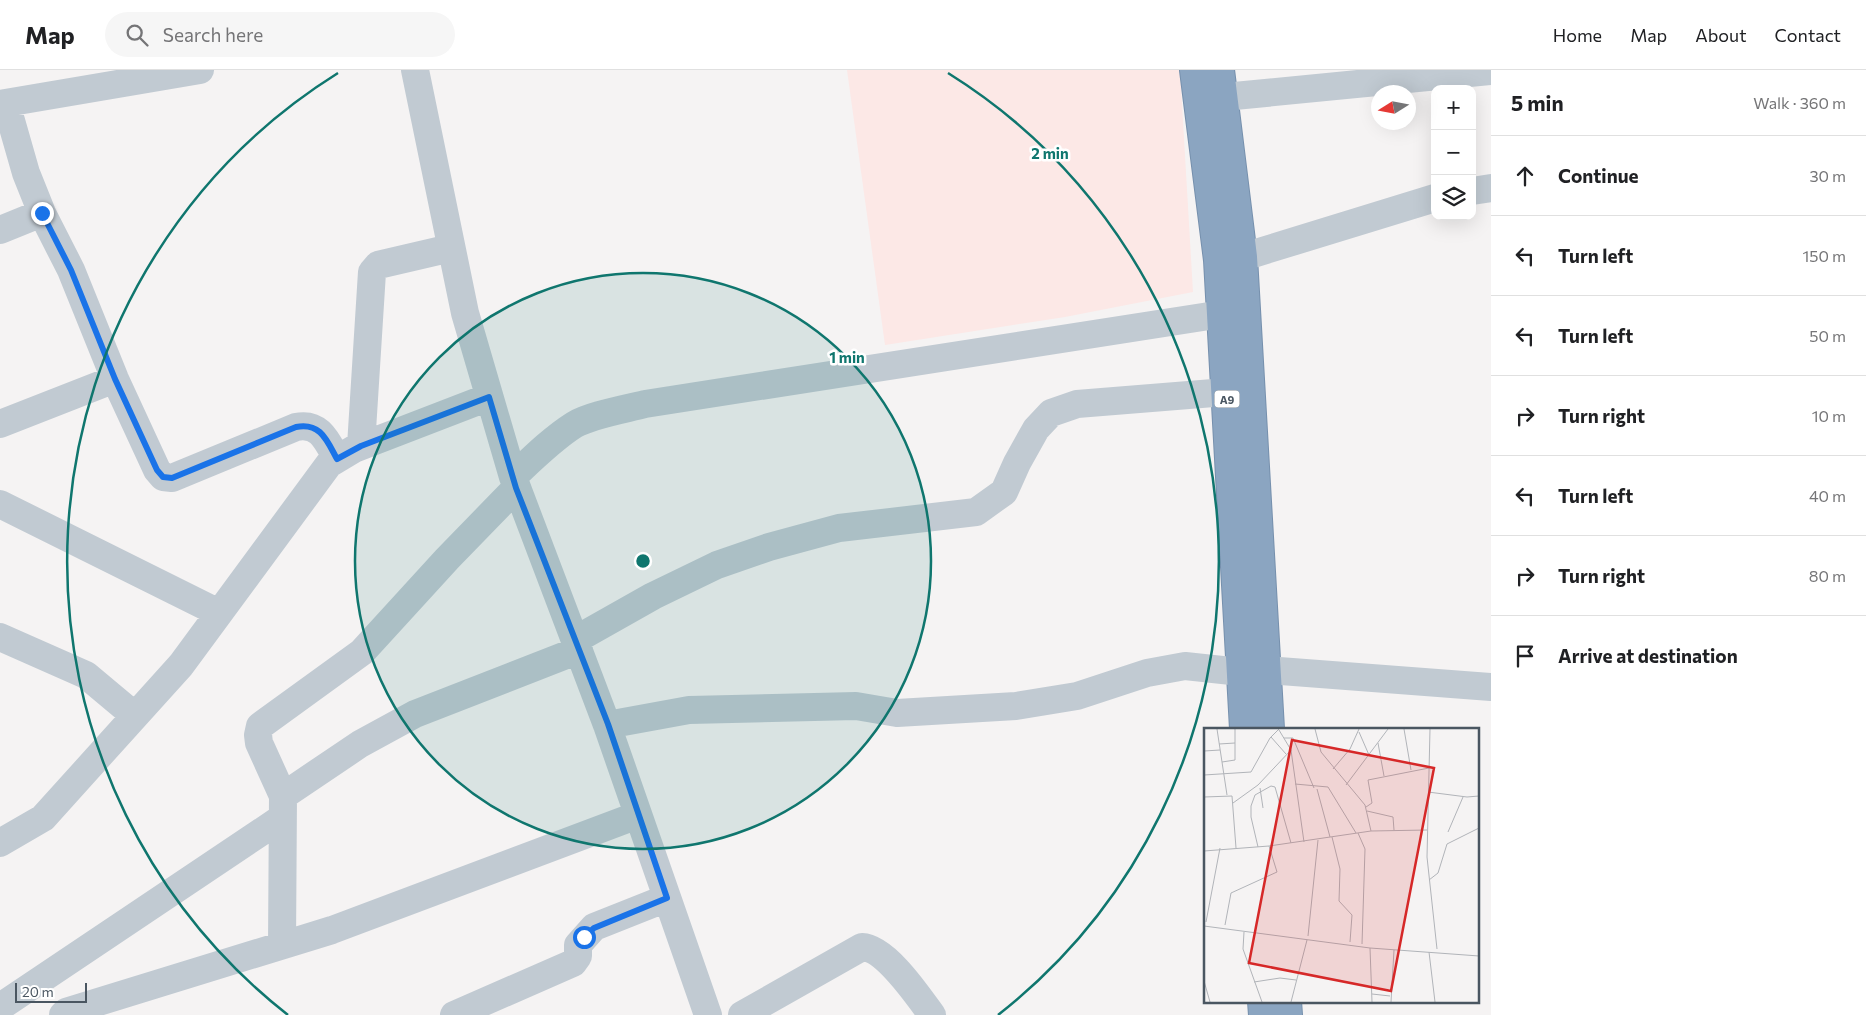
<!DOCTYPE html>
<html lang="en">
<head>
<meta charset="utf-8">
<style>
  body { margin:0; font-family:Commissioner,sans-serif; background:#f6f6f6; color:#202124 }
  .controls { position:absolute; right:15px; top:15px; display:grid; overflow:hidden; border-radius:10px; box-shadow:0 5px 20px #0002 }
  .controls button { width:45px; height:45px; display:grid; place-items:center; padding:0; border:0; border-bottom:1px solid #e0e0e0; background:#fff; color:#202124; font:25px sans-serif }
  .compass { position:absolute; left:1371px; top:15px; width:45px; height:45px; border-radius:50%; background:#fff; box-shadow:0 5px 20px #0002; rotate:259deg }
  .scale { position:absolute; left:15px; bottom:12px; width:72px; box-sizing:border-box; padding-left:5px; border:2px solid #4a5661; border-top:0; font-size:14px; line-height:18px; white-space:nowrap; color:#4a5661; -webkit-text-stroke:4px #fff; paint-order:stroke }
  .stop { position:absolute; width:15px; height:15px; margin:-11px; border:4px solid #1a73e8; border-radius:50%; background:#fff }
  .stop.end { background:#1a73e8; border-color:#fff; box-shadow:0 1px 5px #0008 }
  .list { margin:0; padding:0; list-style:none }
  h2 { display:flex; justify-content:space-between; align-items:center; height:65px; margin:0; padding:0 20px; font-size:21px }
  h2 small { font-size:16px; font-weight:400; color:#757577 }
  .list li { display:grid; grid-template-columns:32px 1fr auto; gap:15px; align-items:center; box-sizing:border-box; height:80px; padding:0 20px; border-top:1px solid #e0e0e0 }
  .list b { display:block; font-size:19px; white-space:nowrap }
  .list em { font-size:16px; font-style:normal; color:#757577 }
  .icon { flex:none; width:28px; height:28px; fill:none; stroke:currentColor; stroke-width:2; stroke-linecap:round; stroke-linejoin:round }
  .map { position:relative; flex:none; width:1491px; height:945px; overflow:hidden }
  header { display:flex; align-items:center; gap:30px; box-sizing:border-box; height:70px; padding:0 25px; background:#fff; border-bottom:1px solid #e0e0e0 }
  header strong { font-size:24px }
  nav { display:flex; gap:28px; margin-inline-start:auto; font-size:18px }
  .search { width:350px; height:45px; background:#f6f6f6; display:flex; align-items:center; gap:12px; box-sizing:border-box; padding:0 18px; border-radius:28px; color:#757577; font-size:19px }
  main { display:flex }
  aside { flex:1; background:#fff }
  .map>svg:first-child { display:block }
  .medical { fill:#fce8e6 }
  .lines { fill:none; stroke-linecap:round; stroke-linejoin:round }
  .highway-casing { stroke:#7690ad; stroke-width:30 }
  .minor { stroke:#c1cad2; stroke-width:28 }
  .highway { stroke:#8ba5c1; stroke-width:28 }
  .route { stroke:#1a73e8; stroke-width:6 }
  .ring { fill:none; stroke:#0f766e; stroke-width:2.5 }
  .labels { text-anchor:middle; dominant-baseline:central; stroke-width:5; stroke-linejoin:round; paint-order:stroke }
  .shield { fill:#fff; stroke:#808990; stroke-width:1 }
  .shield-label { font-size:11px; font-weight:bold; fill:#4a5661 }
  .inset-road { fill:none; stroke:#b1b4b9; stroke-width:1 }
  .view { fill:#d62828; fill-opacity:0.15; stroke:#d62828; stroke-width:2.5 }
  .inset-edge { fill:none; stroke:#4a5661; stroke-width:2.5 }
  .centre { fill:#0f766e; stroke:#fff; stroke-width:2.5 }
  .ring-label { font-size:15px; text-anchor:middle; font-weight:bold; fill:#0f766e; stroke:#fff; stroke-width:5; stroke-linejoin:round; paint-order:stroke }
</style>
</head>
<body>
<header>
<strong>Map</strong>
<div class="search"><svg class="icon" aria-label="search" viewBox="0 0 24 24"><circle cx="10" cy="10" r="6"/><path d="M15 15l6 6"/></svg>Search here</div>
<nav><a>Home</a><a>Map</a><a>About</a><a>Contact</a></nav>
</header>
<main>
<div class="map">
<svg width="1491" height="945" viewBox="0 0 1491 945">
  <rect width="100%" height="100%" fill="#f5f3f3"/>
  <!-- medical -->
  <path class="medical" d="M847,0H1180L1193,222L1065,247L885,275Z"/>
  <g class="lines">
    <!-- highway casing -->
    <g class="highway-casing">
      <path id="highway" d="M1194,0L1218,190L1244,659
        M1220,0L1243,187L1270,659
        M1262,931L1263,945
        M1287,931L1288,945"/>
    </g>
    <!-- minor -->
    <path class="minor" d="M415,0L465,243L513,407L607,655L708,945
      M1224,27L1491,1
      M6,33L26,103L42,143L71,200L115,309L157,400L163,407L172,408L296,357C320,352 327,371 337,389
      M0,34L200,0
      M1472,121L1491,118
      M0,160L42,143
      M1243,187L1435,128
      M0,354L115,309
      M361,376L372,202L378,195L451,178
      M513,407C532,389 552,369 574,355C590,345 626,339 645,334L1222,244
      M0,434L219,543
      M0,567L86,605L135,646
      M575,570L653,526L717,495L769,477L839,458L976,442L1004,422L1017,393L1036,359L1051,343L1077,334L1226,322
      M1266,600L1491,617
      M607,655L689,640L856,636L897,643L1016,636L1077,626L1147,603L1185,596L1241,602
      M283,726L360,674L415,644L579,580
      M0,773L43,748L181,595L329,394L354,379L489,327
      M282,875L283,726L259,673L258,665L260,656L362,582L447,489L516,418
      M0,937L282,748
      M63,945L66,942L332,860L638,745
      M454,945L573,893L578,886V875L594,857L667,828
      M742,945L862,877C886,878 918,926 932,945"/>
    <!-- highway -->
    <use href="#highway" class="highway"/>
  </g>
  <g class="lines">
    <!-- route -->
    <path class="route" d="M42,143L71,200L115,309L157,400L163,407L172,408L296,357C321,352 327,371 337,389L361,376L489,327L516,418L608,654L667,828L594,858L584,867"/>
  </g>
  <!-- distance rings -->
  <circle cx="643" cy="491" r="288" fill="#0f766e" fill-opacity=".12"/>
  <g class="ring">
    <circle cx="643" cy="491" r="288"/>
    <path d="M288 945A576 576 0 0 1 338 3M948 3A576 576 0 0 1 998 945"/>
  </g>
  <g class="labels">
    <!-- shield labels -->
    <rect class="shield" x="1214.5" y="320.5" width="25" height="17" rx="4"/>
    <g class="shield-label">
      <text x="1227" y="329">A9</text>
    </g>
  </g>
  <!-- overview -->
  <g transform="translate(1204 658)">
    <rect width="275" height="275" fill="#f5f3f3"/>
    <path class="inset-road" d="M13,1L23,67M111,1L117,24L161,77L167,103M200,1L207,42M226,1L223,129L233,221M75,2L87,22L100,114M155,4L165,27M67,9L82,26M80,10H89L110,60M174,15L180,48M15,16L31,15M0,23L16,22M18,34L31,32V1M129,41L146,21L155,1M0,47L47,44L66,10L75,1M91,56L124,59L152,105M142,57L184,1M56,60L59,80M113,61L126,109M224,64L263,69L275,68M0,69L28,68L32,120M29,75L54,57L87,22M162,79L168,75L164,52L225,40M163,83L189,89L190,102M244,104L259,69M154,105L161,121L158,216M128,109L136,141L135,173L148,187L146,214M54,119L47,89V78L51,67L67,58L71,59L87,115M0,123L65,118L167,103L223,102M225,152L234,145L243,116L275,100M2,194L16,120M21,197L27,165L73,144L65,118M0,198L166,220L275,228M40,204L39,221L58,274M104,208L114,112M166,220L168,274M225,224L231,274M0,253L6,274M50,254L76,250L92,252M168,266L186,268M87,274L103,212M187,274L190,222"/>
    <path class="view" d="M88,12L230,40L187,263L45,235Z"/>
    <rect width="275" height="275" class="inset-edge"/>
  </g>
  <circle cx="643" cy="491" r="8" class="centre"/>
  <g class="ring-label">
    <text x="1050" y="89">2 min</text>
    <text x="847" y="293">1 min</text>
  </g>
</svg>
<div class="controls">
<button>+</button>
<button>−</button>
<button><svg class="icon" aria-label="layers" viewBox="0 0 24 24"><path d="M12 4l9 5-9 5-9-5zM3 14l9 5 9-5"/></svg></button>
</div>
<svg class="compass" viewBox="-18 -18 36 36"><path d="M0-13l5 13h-10z" fill="#e53935"/><path d="M0 13l5-13h-10z" fill="#757577"/></svg>
<div class="scale">20 m</div>
<div class="stop" style="left:584px;top:867px"></div>
<div class="stop end" style="left:42px;top:143px"></div>
</div>
<aside>
<h2>5 min<small>Walk · 360 m</small></h2>
<ul class="list">
<li><svg class="icon" aria-label="ahead" viewBox="0 0 24 24"><path d="M12 20V5M6 11l6-6 6 6"/></svg><div><b>Continue</b></div><em>30 m</em></li>
<li><svg class="icon" aria-label="left" viewBox="0 0 24 24"><path d="M17 20v-9H6M10 6l-5 5 5 5"/></svg><div><b>Turn left</b></div><em>150 m</em></li>
<li><svg class="icon" aria-label="left" viewBox="0 0 24 24"><path d="M17 20v-9H6M10 6l-5 5 5 5"/></svg><div><b>Turn left</b></div><em>50 m</em></li>
<li><svg class="icon" aria-label="right" viewBox="0 0 24 24"><path d="M7 20v-9h11M14 6l5 5-5 5"/></svg><div><b>Turn right</b></div><em>10 m</em></li>
<li><svg class="icon" aria-label="left" viewBox="0 0 24 24"><path d="M17 20v-9H6M10 6l-5 5 5 5"/></svg><div><b>Turn left</b></div><em>40 m</em></li>
<li><svg class="icon" aria-label="right" viewBox="0 0 24 24"><path d="M7 20v-9h11M14 6l5 5-5 5"/></svg><div><b>Turn right</b></div><em>80 m</em></li>
<li><svg class="icon" aria-label="arrive" viewBox="0 0 24 24"><path d="M6 21V4h12l-3 4 3 4H6"/></svg><div><b>Arrive at destination</b></div></li>
</ul>
</aside>
</main>
</body>
</html>
